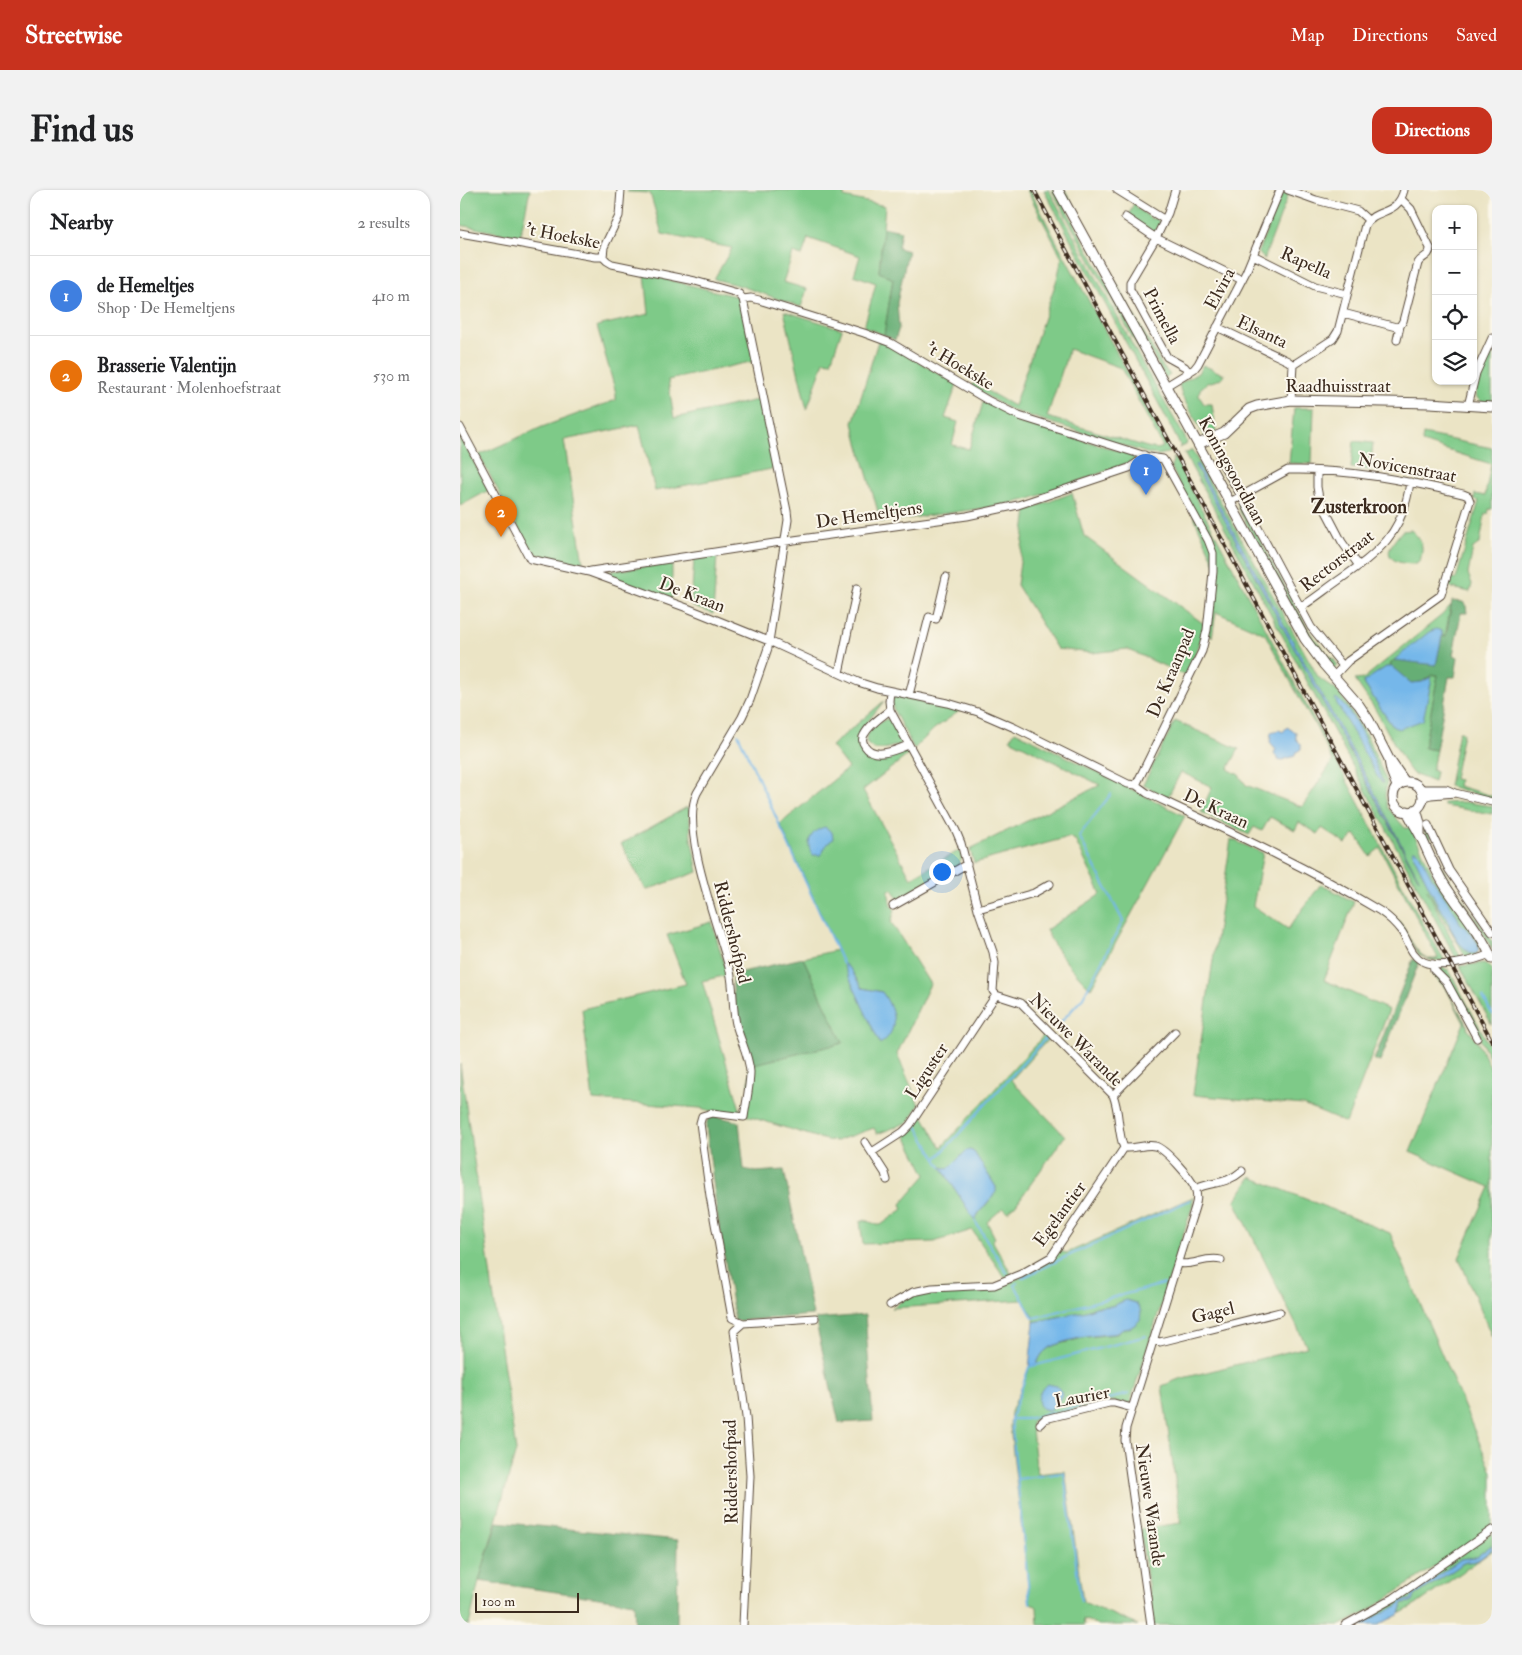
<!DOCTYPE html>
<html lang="en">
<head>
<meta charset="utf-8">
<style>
  body { margin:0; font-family:"IM FELL Double Pica",serif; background:#f2f2f2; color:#202124 }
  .controls { position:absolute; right:15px; top:15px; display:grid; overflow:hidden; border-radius:10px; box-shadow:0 1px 4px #0004 }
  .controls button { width:45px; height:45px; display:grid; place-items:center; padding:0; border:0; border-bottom:1px solid #e0e0e0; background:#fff; color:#202124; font:25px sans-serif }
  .scale { position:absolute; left:15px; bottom:12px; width:104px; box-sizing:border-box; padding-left:5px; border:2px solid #3b2a1e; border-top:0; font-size:14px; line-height:18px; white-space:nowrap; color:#3b2a1e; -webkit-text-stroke:4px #fbf7ec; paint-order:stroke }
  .you { position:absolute; left:481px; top:681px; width:18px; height:18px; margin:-12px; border:4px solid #fff; border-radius:50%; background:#1a73e8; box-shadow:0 0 0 8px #1a73e833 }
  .badge { display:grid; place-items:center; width:32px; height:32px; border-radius:50%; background:#c8321e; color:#fff; font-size:16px; font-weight:700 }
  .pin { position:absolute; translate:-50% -41px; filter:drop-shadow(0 1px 2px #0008) }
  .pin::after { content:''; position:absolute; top:26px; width:18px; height:15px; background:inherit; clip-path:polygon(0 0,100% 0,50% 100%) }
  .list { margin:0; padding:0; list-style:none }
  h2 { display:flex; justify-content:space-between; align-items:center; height:65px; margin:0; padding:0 20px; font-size:21px }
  h2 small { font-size:16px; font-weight:400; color:#757577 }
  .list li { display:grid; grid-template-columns:32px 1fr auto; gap:15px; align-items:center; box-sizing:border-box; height:80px; padding:0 20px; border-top:1px solid #e0e0e0 }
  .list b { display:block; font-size:19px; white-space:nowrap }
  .list p { margin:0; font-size:16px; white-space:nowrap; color:#757577 }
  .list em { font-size:16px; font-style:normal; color:#757577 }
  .icon { flex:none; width:28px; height:28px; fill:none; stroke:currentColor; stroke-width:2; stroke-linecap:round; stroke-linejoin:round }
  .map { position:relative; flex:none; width:1032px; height:1435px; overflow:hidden; border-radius:15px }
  header { display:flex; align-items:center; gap:30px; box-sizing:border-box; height:70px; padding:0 25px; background:#c8321e; color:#fff }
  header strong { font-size:24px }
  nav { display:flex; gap:28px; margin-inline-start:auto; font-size:18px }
  .intro { display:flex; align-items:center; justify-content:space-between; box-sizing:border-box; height:120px; padding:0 30px }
  h1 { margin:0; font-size:35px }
  .button { padding:12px 22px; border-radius:15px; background:#c8321e; color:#fff; font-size:18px; font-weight:700 }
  main { display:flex; gap:30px; padding:0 30px }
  aside { flex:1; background:#fff; border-radius:15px; box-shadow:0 1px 4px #0004 }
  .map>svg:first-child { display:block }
  .green { fill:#7eca88; stroke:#5c7a53; fill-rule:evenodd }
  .forest { fill:#66ae74; stroke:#506c49 }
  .water { fill:#75b7ea; stroke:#587084 }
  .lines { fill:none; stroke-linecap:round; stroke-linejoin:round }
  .stream { stroke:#75b7ea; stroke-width:2 }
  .street-casing { stroke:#554637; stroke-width:9 }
  .secondary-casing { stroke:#554637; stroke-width:11 }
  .street { stroke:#fff; stroke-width:7 }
  .secondary { stroke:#fff; stroke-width:9 }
  .rail-casing { stroke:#3b2a1e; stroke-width:4 }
  .rail { stroke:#fbf7ec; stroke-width:2; stroke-dasharray:5.5; stroke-linecap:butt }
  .labels { text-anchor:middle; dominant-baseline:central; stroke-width:4; stroke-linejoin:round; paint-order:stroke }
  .street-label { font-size:18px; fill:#3b2a1e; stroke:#fbf7ec }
  .neighbourhood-label { font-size:19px; font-weight:bold; fill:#3b2a1e; stroke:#fbf7ec }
</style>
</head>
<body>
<header>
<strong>Streetwise</strong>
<nav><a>Map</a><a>Directions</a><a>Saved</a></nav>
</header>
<div class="intro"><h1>Find us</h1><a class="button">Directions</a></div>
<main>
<aside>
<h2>Nearby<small>2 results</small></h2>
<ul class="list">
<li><span class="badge" style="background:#3f7fe0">1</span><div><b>de Hemeltjes</b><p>Shop · De Hemeltjens</p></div><em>410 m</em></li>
<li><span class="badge" style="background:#e8710a">2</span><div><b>Brasserie Valentijn</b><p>Restaurant · Molenhoefstraat</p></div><em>530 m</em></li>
</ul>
</aside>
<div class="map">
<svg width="1032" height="1435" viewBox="0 0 1032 1435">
  <rect width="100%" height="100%" fill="#fbf7ec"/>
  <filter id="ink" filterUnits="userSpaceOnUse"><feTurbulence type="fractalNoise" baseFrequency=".02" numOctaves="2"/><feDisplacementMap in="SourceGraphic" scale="10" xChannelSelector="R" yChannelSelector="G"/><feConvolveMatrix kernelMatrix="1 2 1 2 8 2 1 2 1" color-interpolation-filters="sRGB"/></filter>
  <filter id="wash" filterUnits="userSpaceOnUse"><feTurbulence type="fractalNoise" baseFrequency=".0096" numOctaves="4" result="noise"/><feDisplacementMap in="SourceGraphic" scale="20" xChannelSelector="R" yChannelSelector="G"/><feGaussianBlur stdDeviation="1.12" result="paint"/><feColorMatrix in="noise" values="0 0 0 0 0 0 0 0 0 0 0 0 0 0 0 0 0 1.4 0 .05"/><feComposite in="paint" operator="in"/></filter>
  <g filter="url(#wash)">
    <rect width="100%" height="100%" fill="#ebe4c5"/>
    <!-- green -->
    <path class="green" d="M0,0H70L60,47L0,35Z
      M167,0H384V7L425,16L419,82L433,89L424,145L404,137L416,93L394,85L400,66L348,48L342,66L333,63L323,92L347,99L341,117L281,96L254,89L272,58L202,44L190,3L167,2Z
      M567,0H570L593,45L711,262L699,265L690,264L551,220L511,197L513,193L554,216L597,89L602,68ZM609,159L661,178L703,257L696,259L687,257L587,227Z
      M584,0H589L685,178L727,251L726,255L719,258L721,257L701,218Z
      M592,0H596L702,195L699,196Z
      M603,0H605L703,177L710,185L705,188Z
      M825,3H829L804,69L798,62L821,5Z
      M674,13L676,14L677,18L692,29L696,28L700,33L694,44L668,27Z
      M185,84L279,107L295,171L208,190L214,228L302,209L317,278L195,301L179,235L104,250L123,373C110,372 77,369 69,358L19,265L82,237L156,210V203L137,136L189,124Z
      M324,121L382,139L371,172L364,171L347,220Z
      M418,151L432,156L497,194L485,228L498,232L492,255L509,259L524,209L561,231L675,266L673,271L670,272L570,309L557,312L525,318L421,332L397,249L393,233Z
      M1032,152V214C1028,213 1024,214 1020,211C1007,202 1027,164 1032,152Z
      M743,175L765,185L758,190L747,193L740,199L739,206L744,214H752L756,243L745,247L722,206L719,194L738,183Z
      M834,218H854L852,274L829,273Z
      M963,244L1032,258V283L1030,295L1032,301V319H1029L1028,324H1025L1020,353L1013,358L1008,384L1012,394L1010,402L992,398L989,395L991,388L996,389L1019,311L1014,310L1015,304L1025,306L1031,274L962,252Z
      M0,246L29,300L0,316Z
      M894,251L913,253L910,280L891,278Z
      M732,260L856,483L858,487L877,501L884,510L907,546L927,592L925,606L928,618L945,638H951L975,688L997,718L1021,755L1017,764L1007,769L967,699L1002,770H997L724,263H727ZM735,275L804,397L959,689L958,688ZM954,660L959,663L972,688L996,724L1000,733L1011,743L1019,756L1010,763L999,753L990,737L987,727L979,717L954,666Z
      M714,267L960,728L985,771L970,770L959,765L943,740L908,711V710C918,715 930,721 938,730C948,741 958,776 978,768L920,658L910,666L895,644L886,654L862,638L858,644L839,632L835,640L810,627L802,641L794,637L789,645L741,622L752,597L721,582L708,607L683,595L715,531L779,559L768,579L779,585L786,595L842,617L873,571L853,531L851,529L805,444L756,422L752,447L751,445L748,444L756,376L711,276Z
      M612,303L624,346L744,434L739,455L726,486L667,459L632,463L597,459L557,395L567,320Z
      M779,311H781L783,314L782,316L850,443L872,469L873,468L878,476L873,479L853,454L836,426L778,318Z
      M951,340C963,351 964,356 960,371L956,374C947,374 925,373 930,358C933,352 938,346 942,341Z
      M257,366L253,424L231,416L234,369Z
      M212,373V409L152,387L145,382Z
      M991,415L985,446H982V441L972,442L930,474L932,477H926L903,492L933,537L971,487L970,486L972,485H978L964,558L976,560L972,580L976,582L974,592L953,584L946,575L915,519L895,490L903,489L982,425Z
      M437,505L501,520L474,539L454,559L436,525L433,518L432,509Z
      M424,511L402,539L398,553C412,576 427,566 447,560L449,564L403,600L451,688L500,660L502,668L498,676L456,698L453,701L439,710L432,699L428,701L431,715L435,720L431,732L470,794L437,864L459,915L449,932L417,944L414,938L376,951L366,950L287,926L290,875L383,853L343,768L377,760L320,634L388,578L371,556ZM383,773L391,780L402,798L422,802L420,853Z
      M427,529L431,530L443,552L442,554L424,559H414C411,557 406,555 406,550C406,541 420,531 427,529Z
      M555,541L725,626L631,798L627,795C611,778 596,762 586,740L641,704L615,650L609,647L514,673L510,659L640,595L550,549Z
      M999,541L1003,543L994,589L999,590L998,596L1032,606V609L989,596Z
      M1004,612L1032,616V624L984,616L983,613Z
      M227,617L229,618L231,648L238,682L186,700L161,654Z
      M964,633L971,647L969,648C981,685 1006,712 1027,743L1032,752V759C1026,747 1019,736 1012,725C994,698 965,667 964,633Z
      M771,649L803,663L793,716L828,739L861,694L894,712L864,790L929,820L886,933L843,915L733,905Z
      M252,732L267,785L242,791L280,919V925C267,923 252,922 240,918L133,910L122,819L226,794L207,745Z
      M1023,773L1028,775L1032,780V835L1000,776Z
      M979,776L985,778L986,780L988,779L991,784L1032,860V872L991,794L977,779Z
      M974,784L983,792L1008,837L1007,838L1017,851L1032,880V1147L999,1068L1030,997L950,962L1004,833L987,800L973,785Z
      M586,843L590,847L551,890L605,946L555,1016L548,1022L543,1018L527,1032L535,1048L532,1050L552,1085L545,1088L512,1040L474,1052L403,1054L400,1032L406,1030L417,1035H421L443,1019L441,1014L466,985L445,944L461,922L479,954L482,957ZM510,960L514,962L536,997C535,1010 519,1018 515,1031L482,977L488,979Z
      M0,874L56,1261L19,1391L9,1435H0Z
      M791,987L930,1043L1032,1282V1334L1023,1340L1032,1338L907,1422L881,1435H694L680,1339L721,1333L702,1196L719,1189L847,1157L775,1011Z
      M733,1007V1014L670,1213L667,1214L650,1211L571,1231L577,1284L605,1281L623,1412L678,1435H639L623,1429L624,1435H578L577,1417L570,1412L550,1236L551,1222L568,1182L569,1177L577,1174L580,1167L585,1160L595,1155L627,1147L657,1144L663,1139C670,1139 675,1135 680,1130L666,1110L652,1116L636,1117L626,1121L574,1132V1127L563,1110L432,1118C462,1093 497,1103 532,1098C546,1095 559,1088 571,1081C582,1075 592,1070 599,1061L607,1063Z
      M1032,1343V1355L1016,1367L1001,1369L953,1404L951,1410H943L937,1416L897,1435H890L932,1413Z
      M1032,1359V1361L956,1415L918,1435L940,1424L943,1413L953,1412L955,1406L998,1377C1006,1370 1009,1373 1018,1370C1023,1367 1028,1363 1032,1359Z"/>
    <!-- forest -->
    <path class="forest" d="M423,37L441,41L438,58L448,61L437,113L439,138L435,150L424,145L433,89L419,82Z
      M992,411L1003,412L1006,416L1007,423H1001L993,465L998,467L995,487H989L976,560L964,558L978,485H972L962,492L951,493L933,479L930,474L934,470L976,474L982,446H986Z
      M343,768L383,853L290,875L273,806V784Z
      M953,769L959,773L920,872L914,870Z
      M252,927H260L279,932L284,979L296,982L324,980L353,1125L275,1131L257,1023L246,936L248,929Z
      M405,1125L413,1231L379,1233L355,1129Z
      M37,1332L218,1350L217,1435H175L174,1413L19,1391Z"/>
    <!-- water -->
    <path class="water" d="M737,274L906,586L959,689L735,275Z
      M976,439L982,441V446L976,475L934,470L969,442Z
      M926,477H932L951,493L962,492L971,487V493L963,530L939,539L933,537L903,492Z
      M876,508C897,524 913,568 923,593H922L917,586L875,510Z
      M827,537L836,543V549L841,554V559L835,563V566L819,571L814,563L816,559L810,552L811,542L819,540L823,542Z
      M365,637L372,642L373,649L367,654L361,665H353C344,654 351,640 365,637Z
      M953,660H955L959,663L972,688L996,724L1000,733L1011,743L1019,756L1018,761L1015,764L1010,763L999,753L990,737L987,727L979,717L954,666Z
      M382,772L391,780L402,798L422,802C434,819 441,840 420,854Z
      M510,960L514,962L536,997V1002L518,1024L515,1031L481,977L488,979L506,961Z
      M666,1110L676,1113L681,1121L680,1130C675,1135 670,1139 663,1139C655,1146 652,1143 641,1145C628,1146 594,1152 585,1161C581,1164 579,1169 577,1174L569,1177L574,1132L626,1121L636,1117L652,1116Z
      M587,1194L597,1196L602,1203C601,1209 594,1218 588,1220L581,1218C575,1209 580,1200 587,1194Z
      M1032,1355V1359C1027,1363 1023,1367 1018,1370C1009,1374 1006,1369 998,1377L955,1406L953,1412L943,1413L940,1424L918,1435H897L937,1416L943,1410H951L953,1404L1001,1369L1016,1367Z"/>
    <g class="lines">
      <!-- stream -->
      <path class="stream" d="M278,544L383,774
        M1023,807L1032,824
        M598,835L622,809L663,731L619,646L651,604
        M457,936L476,969
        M481,977L476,969L585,849
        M515,1031L547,1083
        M562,1088L599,1070L730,1010
        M557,1093L555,1095L573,1128L704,1094
        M669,1204L566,1229H551L569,1177L686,1146
        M551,1229L570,1413
        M557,1289L604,1283L621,1411"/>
    </g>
  </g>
  <g filter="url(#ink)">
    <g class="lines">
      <!-- street casing -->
      <g class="street-casing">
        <path id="street" d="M657,0L705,30
          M715,0L708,23L696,48L782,90
          M828,0L856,10L898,21L908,30
          M665,27L696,48L670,92V99L707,167L725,177L729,183
          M0,43L135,67H143L147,71L152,74L235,91L274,102L279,104L283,109L327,321L328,330L308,458L290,510L282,527L237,603C219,639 260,741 270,781C274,798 272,817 276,834C280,850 289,865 290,882C290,896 286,913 284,927L252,923L242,926L240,933L250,1006L272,1128L283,1133L355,1128
          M793,65L855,96L887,104
          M143,67L144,57L159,26L161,0
          M283,109L291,108L299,110L404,143L431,153L529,211L559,226L689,267L703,269L705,272L748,350L753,363V382L747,440L742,461L676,595
          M883,123L936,137L940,136L943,131L958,73C962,66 970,67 970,58L951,19L942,10
          M757,137L828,171L833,175
          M937,150L940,136
          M706,196L734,179L738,174L786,82L820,0
          M831,210L833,175L873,149L878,141L905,35C916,17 937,27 944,0
          M1008,216L1016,183L1032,148
          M0,237L70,369L129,382L227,418L309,451L398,492L417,498L488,513L518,522L555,538L656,588L668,594L676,595L687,603C766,640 845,676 920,721C929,727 936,734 942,742C949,753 951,766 964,772C980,779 1014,771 1030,764
          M759,268L781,306L851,437L883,476
          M857,281V297L859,308L882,352L899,376
          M770,312L828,280H833C889,279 949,291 1003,304L1008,306L1010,311L981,405L888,471L874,486
          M131,381L334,350L507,326L558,315L669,278L678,272L684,265
          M841,417C854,409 866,399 879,390C919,362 943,344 950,292
          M379,483L397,398
          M430,501L429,511L430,520L496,641L501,653L518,719L533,762L535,773L533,801L536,805L561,813L653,905C660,922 657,941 664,958C675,959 685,954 695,956C706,959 731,988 735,998C738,1005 737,1011 735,1017L666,1238L665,1250L691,1435
          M449,505L469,427L476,429L486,387
          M430,520C421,527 409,535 404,545C402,548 402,552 405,556C414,570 436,560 448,555
          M961,599H986L995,603L1032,612
          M963,607L971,605L995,603
          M968,635L989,680L1032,742
          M433,716L507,674
          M518,719L574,703L590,694
          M973,774L974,780L987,793L1017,848
          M653,905L715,842
          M405,952L425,983L427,990
          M412,962L443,942L450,935L536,805
          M735,999C753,991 766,995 782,981
          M718,1073C732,1077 745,1066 761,1070
          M430,1115L453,1102L472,1098L534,1095L561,1084L591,1067L664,958
          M283,1133L274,1141L286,1227L290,1286L283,1435
          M693,1150L700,1152L820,1122
          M580,1234L585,1229L649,1213H654L672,1218
          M885,1435L934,1408L1032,1340"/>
      </g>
      <!-- secondary casing -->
      <g class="secondary-casing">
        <path id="secondary" d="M598,0L845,449L864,475L899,515L909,530L929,569L945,592
          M738,254L764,243L789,219L797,216L831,210L970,213L1032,217
          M929,570L931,581L937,596
          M933 607a15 15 0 1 1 30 0a15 15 0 1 1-30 0Z
          M956,619L960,633V644
          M947,621C951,630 956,637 960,645C968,661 974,678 984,694C1000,719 1020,741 1032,769"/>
      </g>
      <!-- street -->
      <use href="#street" class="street"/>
      <!-- secondary -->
      <use href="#secondary" class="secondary"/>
      <!-- rail casing -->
      <g class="rail-casing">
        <path id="rail" d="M574,0L1032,851"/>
      </g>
      <!-- rail -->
      <use href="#rail" class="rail"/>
    </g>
  </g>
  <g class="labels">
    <!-- street labels -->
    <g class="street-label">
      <text transform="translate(103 46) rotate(11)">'t Hoekske</text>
      <text transform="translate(846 73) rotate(24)">Rapella</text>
      <text transform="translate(760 99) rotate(-62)">Elvira</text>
      <text transform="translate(702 126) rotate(62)">Primella</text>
      <text transform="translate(802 142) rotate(25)">Elsanta</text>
      <text transform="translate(500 176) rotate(31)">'t Hoekske</text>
      <text x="878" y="196">Raadhuisstraat</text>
      <text transform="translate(947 278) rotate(10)">Novicenstraat</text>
      <text transform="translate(772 281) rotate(61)">Koningsoordlaan</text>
      <text transform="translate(409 325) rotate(-8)">De Hemeltjens</text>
      <text transform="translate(877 371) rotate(-38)">Rectorstraat</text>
      <text transform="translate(232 405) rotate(21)">De Kraan</text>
      <text transform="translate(711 483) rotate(-67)">De Kraanpad</text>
      <text transform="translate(756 619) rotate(25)">De Kraan</text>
      <text transform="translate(272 742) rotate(76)">Riddershofpad</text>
      <text transform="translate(616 850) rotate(45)">Nieuwe Warande</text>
      <text transform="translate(467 881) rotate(-57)">Liguster</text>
      <text transform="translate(600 1024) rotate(-54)">Egelantier</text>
      <text transform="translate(753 1123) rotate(-14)">Gagel</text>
      <text transform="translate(622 1207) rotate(-10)">Laurier</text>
      <text transform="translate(271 1282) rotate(-91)">Riddershofpad</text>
      <text transform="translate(690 1315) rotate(82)">Nieuwe Warande</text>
    </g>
    <!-- neighbourhood labels -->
    <g class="neighbourhood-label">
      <text x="899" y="317">Zusterkroon</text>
    </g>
  </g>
</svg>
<div class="controls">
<button>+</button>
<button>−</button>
<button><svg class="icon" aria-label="locate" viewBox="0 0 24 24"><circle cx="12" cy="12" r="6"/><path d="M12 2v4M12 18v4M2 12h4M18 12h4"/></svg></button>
<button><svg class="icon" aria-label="layers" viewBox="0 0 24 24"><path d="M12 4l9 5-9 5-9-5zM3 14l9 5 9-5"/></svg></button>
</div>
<div class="scale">100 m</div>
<div class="you"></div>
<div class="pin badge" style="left:686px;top:305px;background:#3f7fe0">1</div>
<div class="pin badge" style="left:41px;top:347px;background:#e8710a">2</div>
</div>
</main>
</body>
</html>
